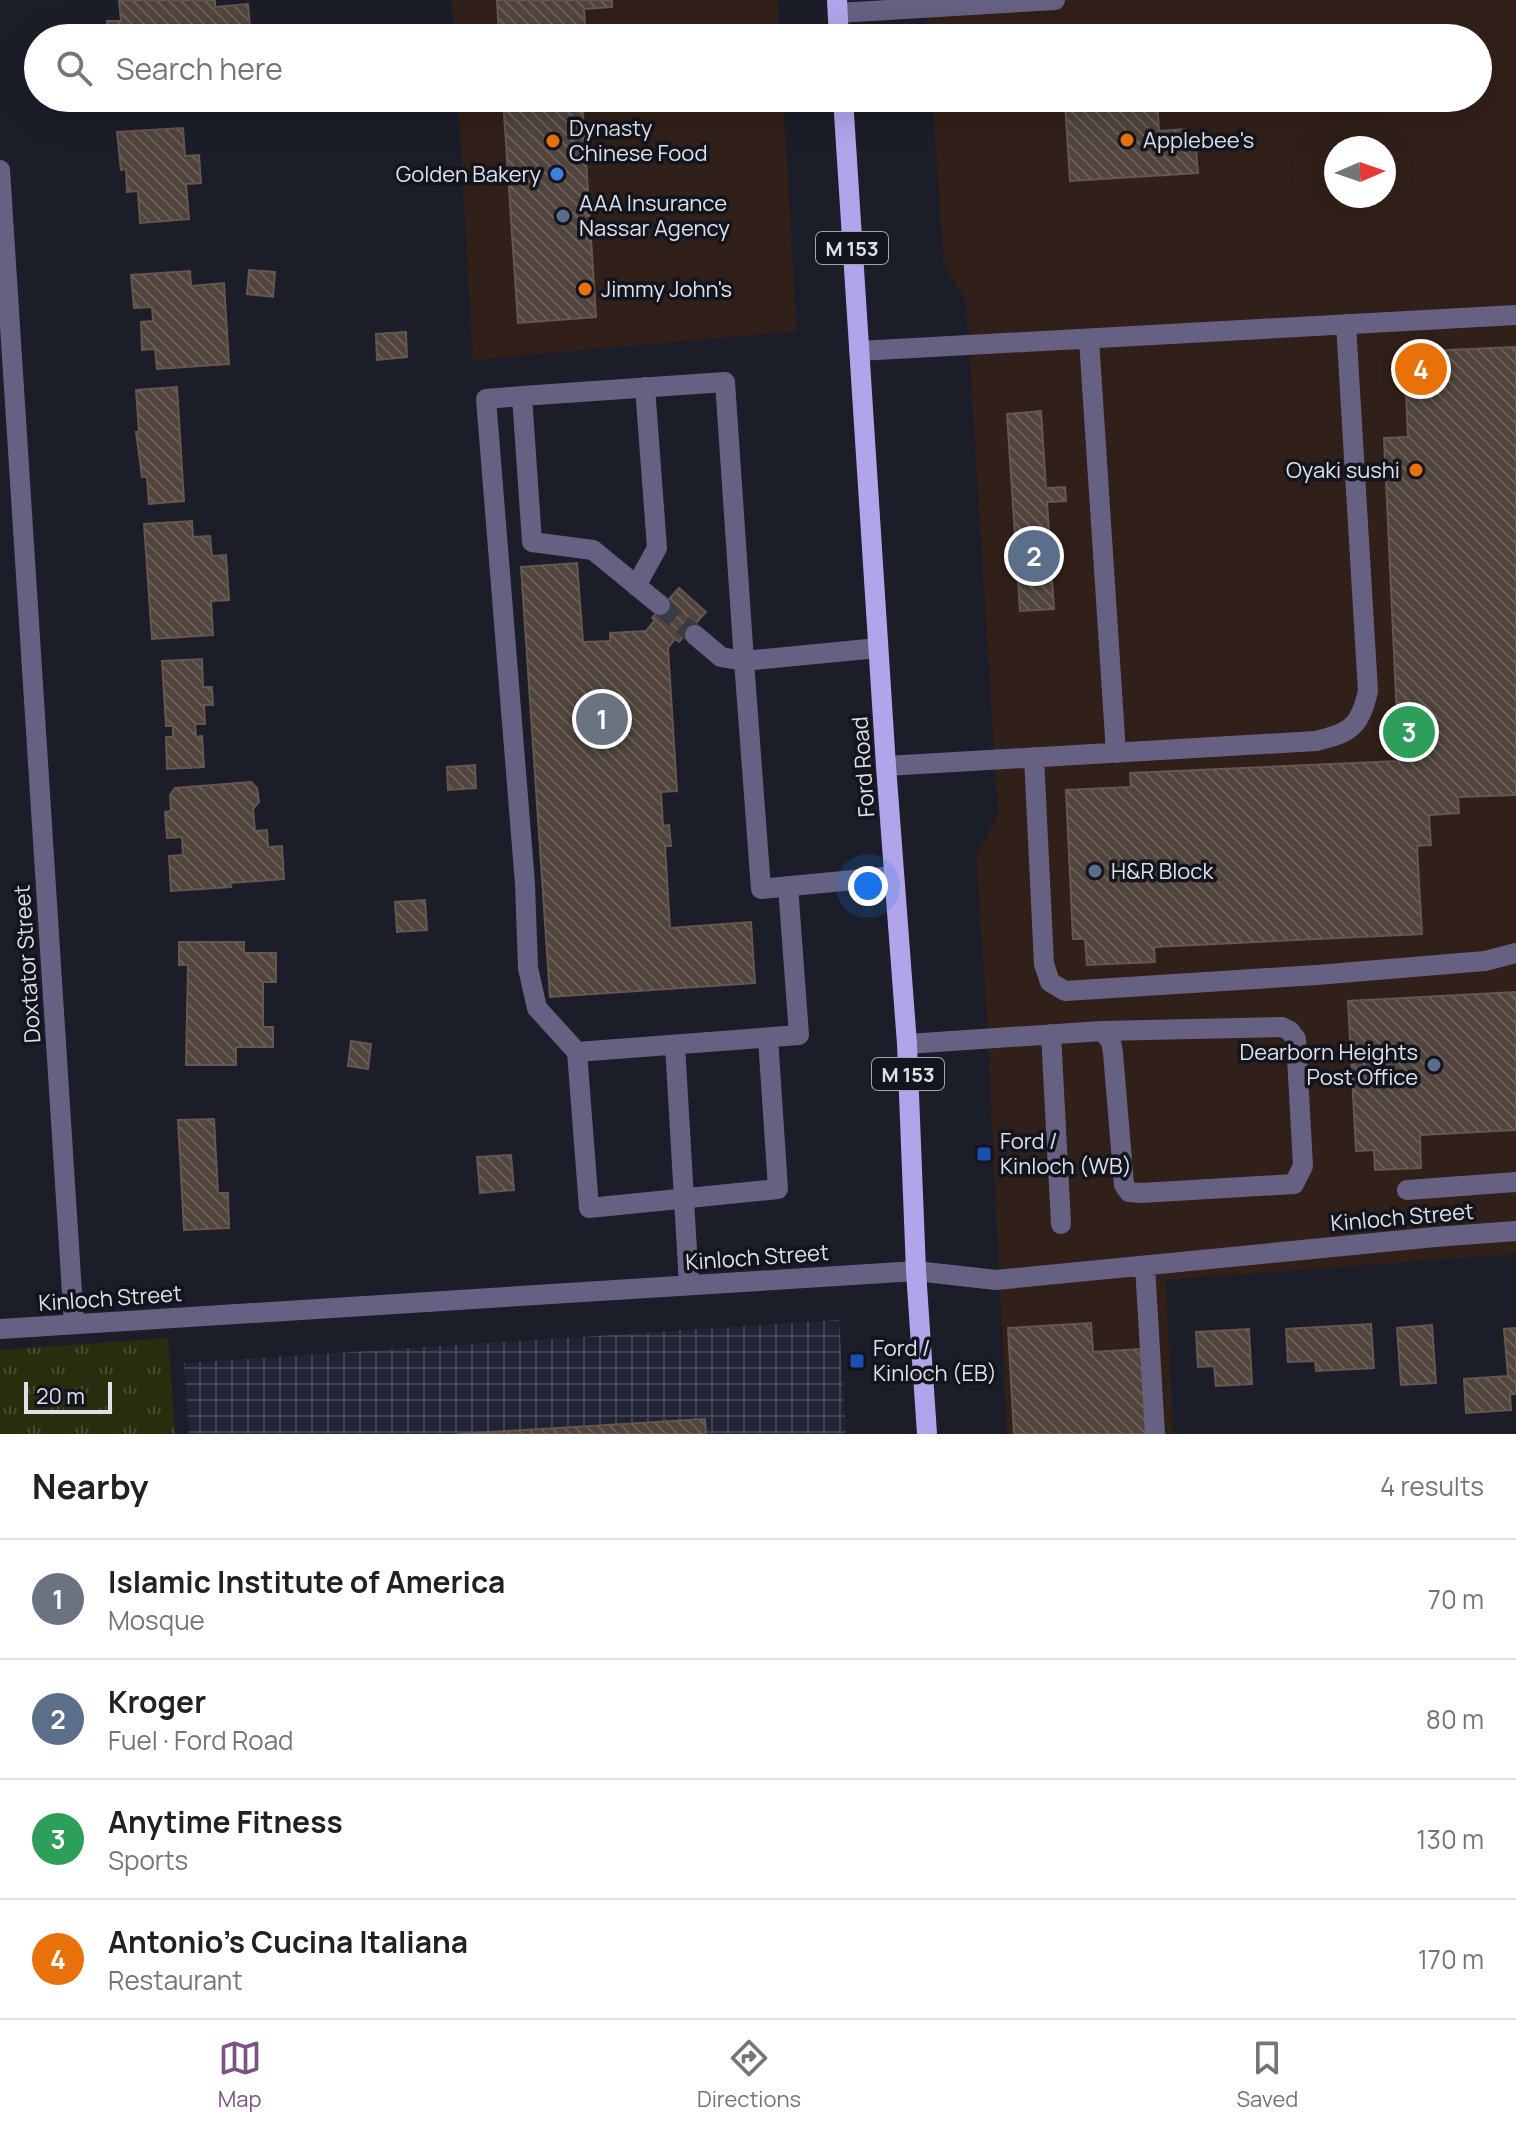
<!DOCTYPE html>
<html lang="en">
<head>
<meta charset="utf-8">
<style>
  body { margin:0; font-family:Manrope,sans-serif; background:#f2f2f2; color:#202124 }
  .compass { position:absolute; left:1324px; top:136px; width:72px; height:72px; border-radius:50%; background:#fff; box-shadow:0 8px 32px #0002; rotate:88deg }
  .scale { position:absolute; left:24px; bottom:20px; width:88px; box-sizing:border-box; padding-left:8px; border:4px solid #dfe1e9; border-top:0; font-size:22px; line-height:28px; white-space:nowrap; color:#dfe1e9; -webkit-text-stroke:6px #12141e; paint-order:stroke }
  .you { position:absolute; left:868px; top:886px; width:28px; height:28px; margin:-20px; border:6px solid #fff; border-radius:50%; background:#1a73e8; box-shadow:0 0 0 12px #1a73e833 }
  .badge { display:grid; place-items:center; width:52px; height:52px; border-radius:50%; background:#7c5185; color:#fff; font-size:26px; font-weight:700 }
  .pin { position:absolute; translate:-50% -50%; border:4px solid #fff; box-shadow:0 2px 8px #0006 }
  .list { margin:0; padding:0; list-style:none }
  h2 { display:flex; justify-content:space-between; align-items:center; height:104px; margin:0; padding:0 32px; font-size:34px }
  h2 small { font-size:26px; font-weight:400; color:#757577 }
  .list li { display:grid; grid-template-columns:52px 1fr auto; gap:24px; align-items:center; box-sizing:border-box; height:120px; padding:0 32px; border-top:2px solid #e0e0e0 }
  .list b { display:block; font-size:30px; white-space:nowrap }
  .list p { margin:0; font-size:26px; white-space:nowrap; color:#757577 }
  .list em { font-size:26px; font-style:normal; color:#757577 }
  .icon { flex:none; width:44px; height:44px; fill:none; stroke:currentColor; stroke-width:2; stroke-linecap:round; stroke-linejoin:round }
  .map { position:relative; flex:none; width:1516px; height:1434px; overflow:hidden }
  .search { position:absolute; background:#fff; box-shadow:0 8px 32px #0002; left:24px; right:24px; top:24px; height:88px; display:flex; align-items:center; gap:20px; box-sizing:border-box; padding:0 28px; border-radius:44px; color:#757577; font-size:30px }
  .sheet { height:584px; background:#fff }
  nav { display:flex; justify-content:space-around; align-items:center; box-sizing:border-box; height:112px; border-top:2px solid #e0e0e0; background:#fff; font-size:22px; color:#757577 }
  nav a { display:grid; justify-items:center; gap:4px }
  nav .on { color:#7c5185 }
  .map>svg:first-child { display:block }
  .commercial { fill:#312019; fill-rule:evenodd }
  .industrial { fill:url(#industrial-grid) }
  .park { fill:url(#park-tufts) }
  .building { fill:url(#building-back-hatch); stroke:#65574f; stroke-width:2 }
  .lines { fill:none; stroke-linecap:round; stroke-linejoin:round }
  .minor-tunnel { stroke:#383a45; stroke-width:20; stroke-dasharray:20 10; stroke-linecap:butt }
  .minor { stroke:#666183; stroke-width:20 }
  .major { stroke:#b1a4eb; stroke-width:20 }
  .food-dot { fill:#e8710a; stroke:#12141e; stroke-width:3 }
  .shop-dot { fill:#3f7fe0; stroke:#12141e; stroke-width:3 }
  .service-dot { fill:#5c6f8a; stroke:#12141e; stroke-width:3 }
  .transit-dot { fill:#1a4fb4; stroke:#12141e; stroke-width:3 }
  .labels { text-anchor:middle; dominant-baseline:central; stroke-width:7; stroke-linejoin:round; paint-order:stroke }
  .shield { fill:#12141e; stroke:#a2a4ac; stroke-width:2 }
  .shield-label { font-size:20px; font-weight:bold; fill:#dfe1e9 }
  .poi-label { font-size:22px; fill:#dfe1e9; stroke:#12141e; text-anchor:start }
  .street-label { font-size:22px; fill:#dfe1e9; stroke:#12141e }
</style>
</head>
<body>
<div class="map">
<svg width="1516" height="1434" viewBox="0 0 1516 1434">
  <defs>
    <pattern id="industrial-grid" width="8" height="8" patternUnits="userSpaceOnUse" patternTransform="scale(2)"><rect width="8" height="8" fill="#202334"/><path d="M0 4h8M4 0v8" fill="none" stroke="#404351"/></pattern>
    <pattern id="park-tufts" width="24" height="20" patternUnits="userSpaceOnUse" patternTransform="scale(2)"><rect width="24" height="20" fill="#2a2d0d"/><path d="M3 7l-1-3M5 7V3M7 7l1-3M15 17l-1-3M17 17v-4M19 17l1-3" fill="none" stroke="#484b30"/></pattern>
    <pattern id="building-back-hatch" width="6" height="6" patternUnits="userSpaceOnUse" patternTransform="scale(2)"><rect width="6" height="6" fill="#50443c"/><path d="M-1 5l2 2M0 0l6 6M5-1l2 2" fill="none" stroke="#695f58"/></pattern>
  </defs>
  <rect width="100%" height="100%" fill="#1b1d28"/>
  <!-- commercial -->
  <path class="commercial" d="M452,0H778L780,38H454Z
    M925,0H1516V1254L1166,1280L1173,1434H1007L987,1022L976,856L998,814L966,301L944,265L932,98H1478V38H928ZM1336,148H1384V196H1336Z
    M458,98H783L797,331L473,360Z"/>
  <!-- industrial -->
  <path class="industrial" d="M839,1320L846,1434H189L184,1363Z"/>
  <!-- park -->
  <path class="park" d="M168,1338L175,1434H0V1350Z"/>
  <!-- building -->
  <path class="building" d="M119,0H215V7L248,4L251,38H108L107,21H121Z
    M497,0H612V7L584,9L586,38H499Z
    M503,98H582L596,317L518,323Z
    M1157,98L1159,131L1186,129L1187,149H1196L1198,173L1070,181L1065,103Z
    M183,128L185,156L199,155L201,183L186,184L189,219L140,223L138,191L127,192L126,169L121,170L117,132Z
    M249,270L275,272L273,297L247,294Z
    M190,271L191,286L224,283L229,364L157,369L155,349L142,350L141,322L153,321L152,307L134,308L131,275Z
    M406,332L407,357L377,360L376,334Z
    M1516,347V795L1458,797L1459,813L1429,815L1431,845L1417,846L1422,934L1154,947L1155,962L1087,965L1085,939H1073L1066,790L1131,787L1130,773L1399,761L1384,438L1408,437L1404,352Z
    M177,387L184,501L149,504L147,477H142L136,432H139L136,390Z
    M1041,411L1046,488L1065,487L1066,501L1047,502L1054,609L1020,611L1007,414Z
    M192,521L193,537L210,536L212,556L226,555L229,600L211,601L213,635L152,639L144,524Z
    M577,563L583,642L610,641V633L646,631L655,620L652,618L679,588L706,612L679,642L675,639L668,648L677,791L661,792L663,826L669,825L671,846H665L670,928L751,922L755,983L550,997L521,567Z
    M202,659L203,687H212L213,705H204L205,724H195L196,737L202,736L204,767L167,769L166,737H173V726H166L162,661Z
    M475,765L476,788L448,790L447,767Z
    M251,782L257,788L259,802L253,809L255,831L267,830L268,847L282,846L284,879L230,883L231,887L171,891L169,856L183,855L182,837L167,838L165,812L171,811L170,795L175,788Z
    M425,900L427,930L397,932L395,902Z
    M179,942H244V953H276V982H263V1027H273V1047H236V1065H186L188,965H179Z
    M1516,992V1130L1420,1135L1421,1168L1375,1170L1374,1150L1356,1151L1348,1001Z
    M351,1041L371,1044L368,1069L348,1066Z
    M214,1119L218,1193H228L229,1228L184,1230L178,1120Z
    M511,1155L514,1190L480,1193L477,1157Z
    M1091,1323L1093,1352L1141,1349L1146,1434H1014L1008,1328Z
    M1371,1324L1374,1368L1316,1371L1315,1361L1288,1362L1286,1329Z
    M1432,1325L1436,1383L1401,1385L1397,1328Z
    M1516,1328V1394H1510L1511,1410L1466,1413L1464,1379L1508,1376L1504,1329Z
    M1249,1329L1252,1384L1216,1386L1214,1366L1198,1367L1196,1332Z
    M705,1419L706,1434H458Z"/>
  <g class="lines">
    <!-- minor-tunnel -->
    <path class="minor-tunnel" d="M660,605L695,635"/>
    <!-- minor -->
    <path class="minor" d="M838,13L1055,0
      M0,170L74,1324
      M1089,339L1116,753
      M859,351L1516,315
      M522,396L486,399L525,884L528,968L537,1008L577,1052
      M636,586L657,548L645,387
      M660,605L593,550L532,542L522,396L725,382L744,661L878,648
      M695,635L721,657L744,661L761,889L894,876
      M1034,757L1044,964L1050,982L1065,991L1317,975L1485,961L1516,953
      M886,766L1316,741C1351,733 1360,726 1368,691L1346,324
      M1051,1034L1061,1224
      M768,1038L778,1189L589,1208L577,1052L799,1035L788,886
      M907,1044L1102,1031L1282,1027L1290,1031L1296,1039L1303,1166L1294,1184L1141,1193L1129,1192L1124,1185L1113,1053L1111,1041L1102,1031
      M675,1045L689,1285
      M1407,1190L1516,1182
      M1145,1266L1155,1434
      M0,1329L916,1271L996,1280L1435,1237L1516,1231"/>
    <!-- major -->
    <path class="major" d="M837,0L839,38
      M843,98L886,766L907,1044L916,1271L927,1434"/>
  </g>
  <!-- markers -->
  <g class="food-dot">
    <circle cx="1127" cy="140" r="8"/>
    <circle cx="553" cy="141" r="8"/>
    <circle cx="585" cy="289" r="8"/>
    <circle cx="1416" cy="470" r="8"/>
  </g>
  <circle class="shop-dot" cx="557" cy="174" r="8"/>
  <g class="service-dot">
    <circle cx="563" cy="216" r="8"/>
    <circle cx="1095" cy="871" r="8"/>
    <circle cx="1434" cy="1065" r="8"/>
  </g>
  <g class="transit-dot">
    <rect x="976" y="1146" width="16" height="16" rx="4"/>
    <rect x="849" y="1353" width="16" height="16" rx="4"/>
  </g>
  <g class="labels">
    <!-- shield labels -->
    <g class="shield">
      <rect x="816" y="232" width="72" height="32" rx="6"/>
      <rect x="872" y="1058" width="72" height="32" rx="6"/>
    </g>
    <g class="shield-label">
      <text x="852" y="248">M 153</text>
      <text x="908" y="1074">M 153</text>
    </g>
    <!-- poi labels -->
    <g class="poi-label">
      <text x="569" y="128">Dynasty<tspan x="569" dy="25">Chinese Food</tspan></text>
      <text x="1143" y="140">Applebee's</text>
      <text x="541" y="174" text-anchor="end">Golden Bakery</text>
      <text x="579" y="203">AAA Insurance<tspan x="579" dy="25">Nassar Agency</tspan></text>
      <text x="601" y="289">Jimmy John's</text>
      <text x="1400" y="470" text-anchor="end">Oyaki sushi</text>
      <text x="1111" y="871">H&amp;R Block</text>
      <text x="1418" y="1052" text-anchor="end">Dearborn Heights<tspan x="1418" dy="25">Post Office</tspan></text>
      <text x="1000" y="1141">Ford /<tspan x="1000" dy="25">Kinloch (WB)</tspan></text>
      <text x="873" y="1348">Ford /<tspan x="873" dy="25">Kinloch (EB)</tspan></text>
    </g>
    <!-- street labels -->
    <g class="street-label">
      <text transform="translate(863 767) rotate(-94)">Ford Road</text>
      <text transform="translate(27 964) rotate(-94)">Doxtator Street</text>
      <text transform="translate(1402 1217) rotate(-5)">Kinloch Street</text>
      <text transform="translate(757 1257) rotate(-4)">Kinloch Street</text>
      <text transform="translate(110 1298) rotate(-4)">Kinloch Street</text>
    </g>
  </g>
</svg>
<svg class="compass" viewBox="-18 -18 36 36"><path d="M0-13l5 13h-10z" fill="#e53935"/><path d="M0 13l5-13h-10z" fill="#757577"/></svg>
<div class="scale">20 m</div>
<div class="you"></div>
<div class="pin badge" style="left:602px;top:719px;background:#6b7280">1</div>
<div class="pin badge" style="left:1034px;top:556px;background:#5c6f8a">2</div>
<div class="pin badge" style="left:1409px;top:732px;background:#2e9e5b">3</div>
<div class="pin badge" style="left:1421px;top:369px;background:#e8710a">4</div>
<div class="search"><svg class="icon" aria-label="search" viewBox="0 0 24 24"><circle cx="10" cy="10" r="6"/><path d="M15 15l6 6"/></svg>Search here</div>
</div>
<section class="sheet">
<h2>Nearby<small>4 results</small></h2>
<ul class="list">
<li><span class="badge" style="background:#6b7280">1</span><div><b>Islamic Institute of America</b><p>Mosque</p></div><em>70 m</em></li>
<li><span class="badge" style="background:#5c6f8a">2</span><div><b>Kroger</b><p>Fuel · Ford Road</p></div><em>80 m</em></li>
<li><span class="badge" style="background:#2e9e5b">3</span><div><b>Anytime Fitness</b><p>Sports</p></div><em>130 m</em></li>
<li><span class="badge" style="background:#e8710a">4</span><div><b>Antonio's Cucina Italiana</b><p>Restaurant</p></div><em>170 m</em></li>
</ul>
</section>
<nav>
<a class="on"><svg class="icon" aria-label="map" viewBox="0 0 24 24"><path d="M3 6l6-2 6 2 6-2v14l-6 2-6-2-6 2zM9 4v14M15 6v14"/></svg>Map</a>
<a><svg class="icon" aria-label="directions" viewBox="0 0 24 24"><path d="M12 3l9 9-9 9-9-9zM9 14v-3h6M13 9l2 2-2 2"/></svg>Directions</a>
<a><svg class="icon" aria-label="saved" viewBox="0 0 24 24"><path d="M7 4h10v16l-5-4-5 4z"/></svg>Saved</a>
</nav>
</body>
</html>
